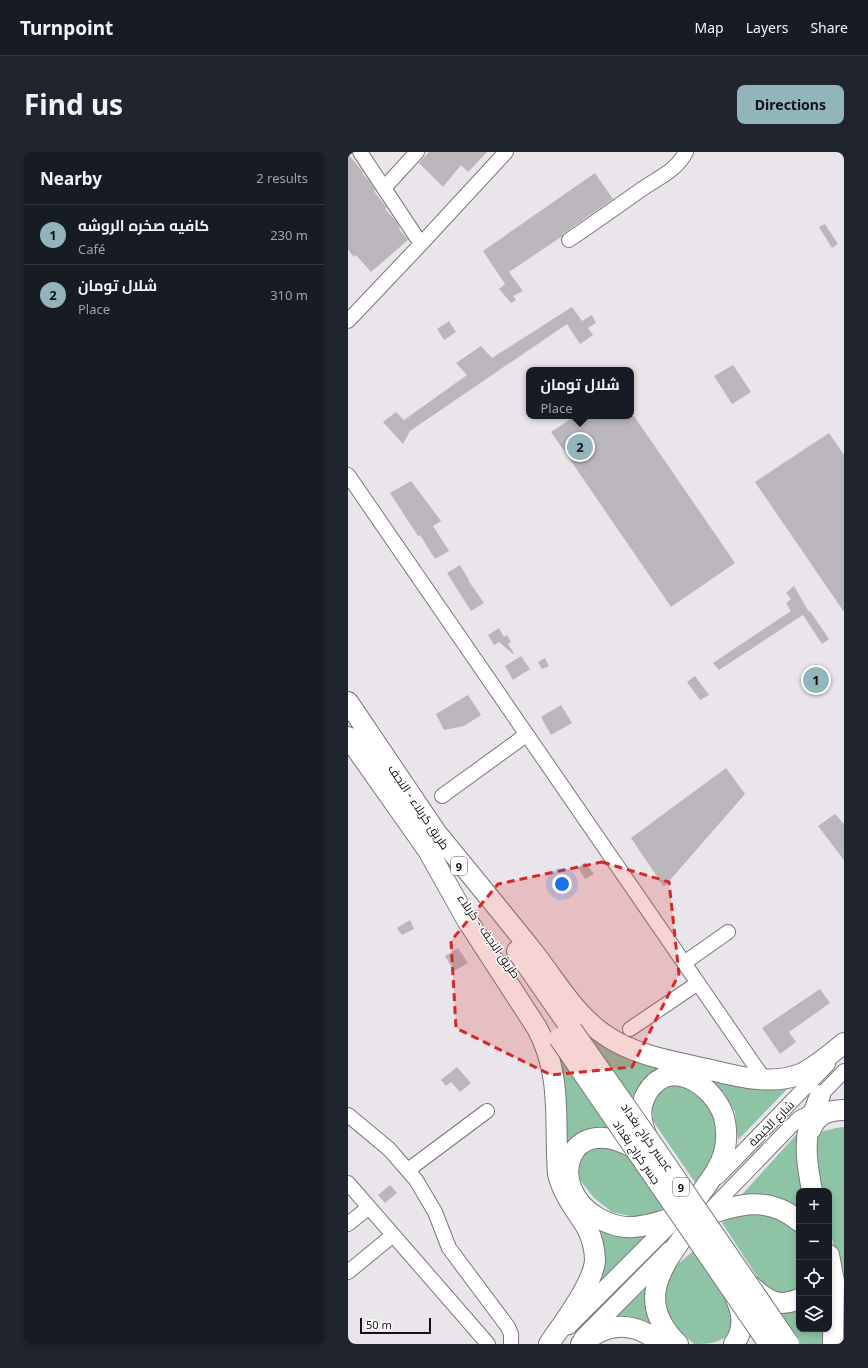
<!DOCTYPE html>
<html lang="en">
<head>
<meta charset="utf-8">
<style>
  body { margin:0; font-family:"Noto Sans",Cairo,sans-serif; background:#20242c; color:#f1f3f6 }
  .controls { position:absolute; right:12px; bottom:12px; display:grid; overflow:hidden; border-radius:8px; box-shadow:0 2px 6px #0003 }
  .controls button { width:36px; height:36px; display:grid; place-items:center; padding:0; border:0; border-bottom:1px solid #363941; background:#171b24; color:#f1f3f6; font:20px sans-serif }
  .scale { position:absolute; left:12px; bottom:10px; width:71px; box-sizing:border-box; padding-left:4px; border:2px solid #121012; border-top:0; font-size:11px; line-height:14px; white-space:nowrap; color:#121012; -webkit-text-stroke:3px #fff; paint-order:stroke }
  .you { position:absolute; left:214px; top:732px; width:14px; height:14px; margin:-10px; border:3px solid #fff; border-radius:50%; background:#1a73e8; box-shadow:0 0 0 6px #1a73e833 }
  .badge { display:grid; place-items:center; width:26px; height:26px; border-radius:50%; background:#92b5bc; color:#111; font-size:13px; font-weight:700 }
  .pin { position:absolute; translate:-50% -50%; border:2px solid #fff; box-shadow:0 1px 4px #0006 }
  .popup { position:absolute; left:178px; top:215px; width:108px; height:52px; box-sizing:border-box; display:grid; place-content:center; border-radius:8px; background:#171b24; filter:drop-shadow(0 1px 3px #0005); font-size:13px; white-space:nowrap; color:#9ea1a6 }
  .popup b { font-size:15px; color:#f1f3f6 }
  .popup::after { content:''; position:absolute; left:50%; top:100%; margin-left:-8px; border:8px solid transparent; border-top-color:#171b24 }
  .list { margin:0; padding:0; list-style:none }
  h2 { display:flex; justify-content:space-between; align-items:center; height:52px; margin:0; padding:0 16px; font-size:17px }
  h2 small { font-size:13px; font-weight:400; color:#9ea1a6 }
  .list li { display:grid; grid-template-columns:26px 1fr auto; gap:12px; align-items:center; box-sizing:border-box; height:60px; padding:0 16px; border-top:1px solid #363941 }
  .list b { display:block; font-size:15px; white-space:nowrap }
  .list p { margin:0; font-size:13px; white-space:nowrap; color:#9ea1a6 }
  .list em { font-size:13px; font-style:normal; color:#9ea1a6 }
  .icon { flex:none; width:22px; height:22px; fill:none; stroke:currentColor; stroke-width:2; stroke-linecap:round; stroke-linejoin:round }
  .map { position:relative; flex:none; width:496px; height:1192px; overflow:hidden; border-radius:8px }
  header { display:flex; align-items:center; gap:24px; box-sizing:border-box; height:56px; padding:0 20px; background:#171b24; border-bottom:1px solid #363941 }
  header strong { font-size:19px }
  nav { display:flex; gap:22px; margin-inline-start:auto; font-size:14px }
  .intro { display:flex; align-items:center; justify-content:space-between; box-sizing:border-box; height:96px; padding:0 24px }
  h1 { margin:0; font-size:28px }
  .button { padding:10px 18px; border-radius:8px; background:#92b5bc; color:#111; font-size:14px; font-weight:700 }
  main { display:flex; gap:24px; padding:0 24px }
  aside { flex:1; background:#171b24; border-radius:8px; box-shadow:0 2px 6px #0003 }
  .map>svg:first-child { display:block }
  .green { fill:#8ec4a5 }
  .building { fill:#bab6bb }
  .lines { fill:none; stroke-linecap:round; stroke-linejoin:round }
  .minor-casing { stroke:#7b767b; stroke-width:16 }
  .major-casing { stroke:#7b767b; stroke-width:19 }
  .highway-casing { stroke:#7b767b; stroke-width:22 }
  .minor { stroke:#fff; stroke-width:14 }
  .major { stroke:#fff; stroke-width:17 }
  .highway { stroke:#fff; stroke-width:20 }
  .highway-bridge-casing { stroke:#7b767b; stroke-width:22; stroke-linecap:butt }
  .highway-bridge { stroke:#fff; stroke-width:20 }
  .marked { fill:#d62828; fill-opacity:0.2; stroke:#d62828; stroke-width:3; stroke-dasharray:8 5; stroke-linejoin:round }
  .labels { text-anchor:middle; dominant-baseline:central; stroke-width:3; stroke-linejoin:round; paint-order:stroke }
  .shield { fill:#fff; stroke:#595859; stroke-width:1 }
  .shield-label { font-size:11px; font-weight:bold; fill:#121012 }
  .street-label { font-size:12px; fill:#121012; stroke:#fff }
</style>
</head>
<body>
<header>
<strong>Turnpoint</strong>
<nav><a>Map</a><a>Layers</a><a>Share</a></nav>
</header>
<div class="intro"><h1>Find us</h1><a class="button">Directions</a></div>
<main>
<aside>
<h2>Nearby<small>2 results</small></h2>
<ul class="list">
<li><span class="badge">1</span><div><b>كافيه صخره الروشه</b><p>Café</p></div><em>230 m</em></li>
<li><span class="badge">2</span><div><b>شلال تومان</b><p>Place</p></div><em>310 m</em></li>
</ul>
</aside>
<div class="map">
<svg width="496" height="1192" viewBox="0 0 496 1192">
  <rect width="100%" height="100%" fill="#eae5ea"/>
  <!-- green -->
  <path class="green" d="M233,870L325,912L286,953Z
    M205,891L264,975C238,976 234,985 217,1002Z
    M355,923L443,933L390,988L387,960L376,941Z
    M327,930L358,947L372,977L368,994L360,1015L348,1032L305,969L304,954L314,937Z
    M456,974L459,1039H451V1056C433,1042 413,1043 391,1046Z
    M496,975V1192H492L495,1134L481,1073V1039H473L466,1004L468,981L488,976Z
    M254,991L267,996L286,1008L315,1057L291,1066L264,1060L246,1046L232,1028L230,1013L239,999Z
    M414,1057L445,1073L451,1080V1136L440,1141L430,1142L416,1135L374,1071L390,1060Z
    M243,1066L300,1081L246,1136Z
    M345,1099L387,1159L383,1182C369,1191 363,1192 346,1192L324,1172L317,1158L316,1131L322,1119Z
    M302,1133L317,1183L263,1168Z
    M421,1151L451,1152V1177H480L479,1192H451Z"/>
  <!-- building -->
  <path class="building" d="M81,0H139L120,20L113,13L95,35L71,11Z
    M0,2L15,20L14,21L21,29L27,38L26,39L39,56L37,57L48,69L52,76L51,77L60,88L23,120L8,103L6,105L0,98Z
    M247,21L265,47L216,81L213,85L161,120L175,139L165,144L168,148L163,151L151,137L157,132L135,99Z
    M477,72L490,92L484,96L471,75Z
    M224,155L234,169L244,163L248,171L240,176L245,183L232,192L219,172L62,279L55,292L35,270L48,260L56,268L119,223L108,211L133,194L144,206Z
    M101,169L108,180L96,188L89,177Z
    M385,213L403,240L384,252L366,224Z
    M227,264H286L387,411L323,455L203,280Z
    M481,281L496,303V460L407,330Z
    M63,329L93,369L85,374L101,399L87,407L72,383L70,384L42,341Z
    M112,413L121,428H120L136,451L123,459L99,421Z
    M446,434L461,460L462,459L481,487L474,492L455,463L371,518L365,511L443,459L438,451L443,447L438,441Z
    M151,476L156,485L159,483L163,490L160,492L166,501L165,502L151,490L146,493L140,483Z
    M173,504L182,517L165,528L157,514Z
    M197,506L201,514L194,517L190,510Z
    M347,524L361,543L352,548L339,530Z
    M120,543L133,563L116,574L96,578L88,562Z
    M213,553L224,571L203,583L193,565Z
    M378,616L397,642L316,735L283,686Z
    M487,662L496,672V708L470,674Z
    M237,710L246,722L237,727L230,716Z
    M62,768L66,777L54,783L49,776Z
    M110,796L120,811L106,819L97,804Z
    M472,837L482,851L441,880L448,890L432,902L414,876Z
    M109,915L123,931L112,940L103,930L98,934L93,928Z
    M42,1033L49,1041L37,1051L30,1043Z"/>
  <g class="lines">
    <!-- minor casing -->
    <g class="minor-casing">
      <path id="minor" d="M12,0L73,92
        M36,36L69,0
        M221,88C246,71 270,54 294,37C310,26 329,18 338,0
        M0,169L73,92L158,0
        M0,323L416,927
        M94,644L178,583
        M336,811L380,780
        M282,877L350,831
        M467,949L496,919
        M0,963L41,997L68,1028L87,1060L101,1096L160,1175L163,1182V1192
        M60,1018L139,959
        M370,1025L480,912
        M0,1031L140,1192
        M358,1062L450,967L470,956
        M0,1072L20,1056
        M0,1120L44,1084"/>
    </g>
    <!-- major casing -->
    <g class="major-casing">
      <path id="major" d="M220,1174L330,1064
        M235,1186L322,1098"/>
    </g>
    <!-- highway casing -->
    <g class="highway-casing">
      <path id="highway" d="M0,550L98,695
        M0,585L84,704
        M91,684C123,723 155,762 186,801C208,829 227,863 257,883C287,904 328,910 363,918C391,925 426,934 455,921C470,913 483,902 496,891
        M77,693L119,768L189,876C215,924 206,971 210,1022C215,1043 228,1058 239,1076C244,1086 247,1097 247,1109C245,1132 215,1171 201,1192
        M169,799L224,878
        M463,977C469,962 481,958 496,958
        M299,985C293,970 290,956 299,941C321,903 366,933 376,965C379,977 379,989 376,1001C371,1019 358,1033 348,1048
        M286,996C220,958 196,1035 250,1066C261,1072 274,1076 285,1075C301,1074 315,1069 330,1064
        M464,1039C460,1017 456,995 461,973C464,963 469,953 472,943
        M356,1064C390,1052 420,1043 451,1069
        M481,1103L486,1129L485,1192
        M403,1134C420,1149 429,1156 451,1147
        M233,1192C261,1169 286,1169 314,1192
        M330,1192C289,1152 310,1119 338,1081
        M386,1192C397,1177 395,1161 387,1145"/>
    </g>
    <!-- minor -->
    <use href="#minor" class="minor"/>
    <!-- major -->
    <use href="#major" class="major"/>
    <!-- highway -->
    <use href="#highway" class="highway"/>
    <!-- highway-bridge casing -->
    <g class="highway-bridge-casing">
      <path id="highway-bridge" d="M224,878L304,992L441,1192
        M211,886L421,1192"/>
    </g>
    <!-- highway-bridge -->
    <use href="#highway-bridge" class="highway-bridge"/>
  </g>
  <!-- marked area -->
  <path class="marked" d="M254,710L321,730L331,822L284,915L203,923L108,876L103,789L150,732Z"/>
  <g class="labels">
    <!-- shield labels -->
    <g class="shield">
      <rect x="103" y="705" width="16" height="18" rx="3"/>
      <rect x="325" y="1026" width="16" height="18" rx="3"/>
    </g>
    <g class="shield-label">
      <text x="111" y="714">9</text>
      <text x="333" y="1035">9</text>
    </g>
    <!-- street labels -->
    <g class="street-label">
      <text transform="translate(71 655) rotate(56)">طريق کربلاء - النجف</text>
      <text transform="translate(141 784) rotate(55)">طريق النجف - کربلاء</text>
      <text transform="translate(423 971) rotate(-45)">شارع الخيمة</text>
      <text transform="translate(299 985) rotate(55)">جسر كراج بغدادc</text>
      <text transform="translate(289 1000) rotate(56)">جسر كراج بغداد</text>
    </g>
  </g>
</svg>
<div class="controls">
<button>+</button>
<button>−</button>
<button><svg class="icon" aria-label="locate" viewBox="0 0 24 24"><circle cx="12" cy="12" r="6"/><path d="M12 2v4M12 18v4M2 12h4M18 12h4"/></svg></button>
<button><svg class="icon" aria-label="layers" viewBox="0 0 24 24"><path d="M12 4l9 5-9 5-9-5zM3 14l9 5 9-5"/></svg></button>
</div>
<div class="scale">50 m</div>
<div class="you"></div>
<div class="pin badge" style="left:468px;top:528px">1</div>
<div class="pin badge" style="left:232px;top:295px">2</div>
<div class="popup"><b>شلال تومان</b>Place</div>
</div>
</main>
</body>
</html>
